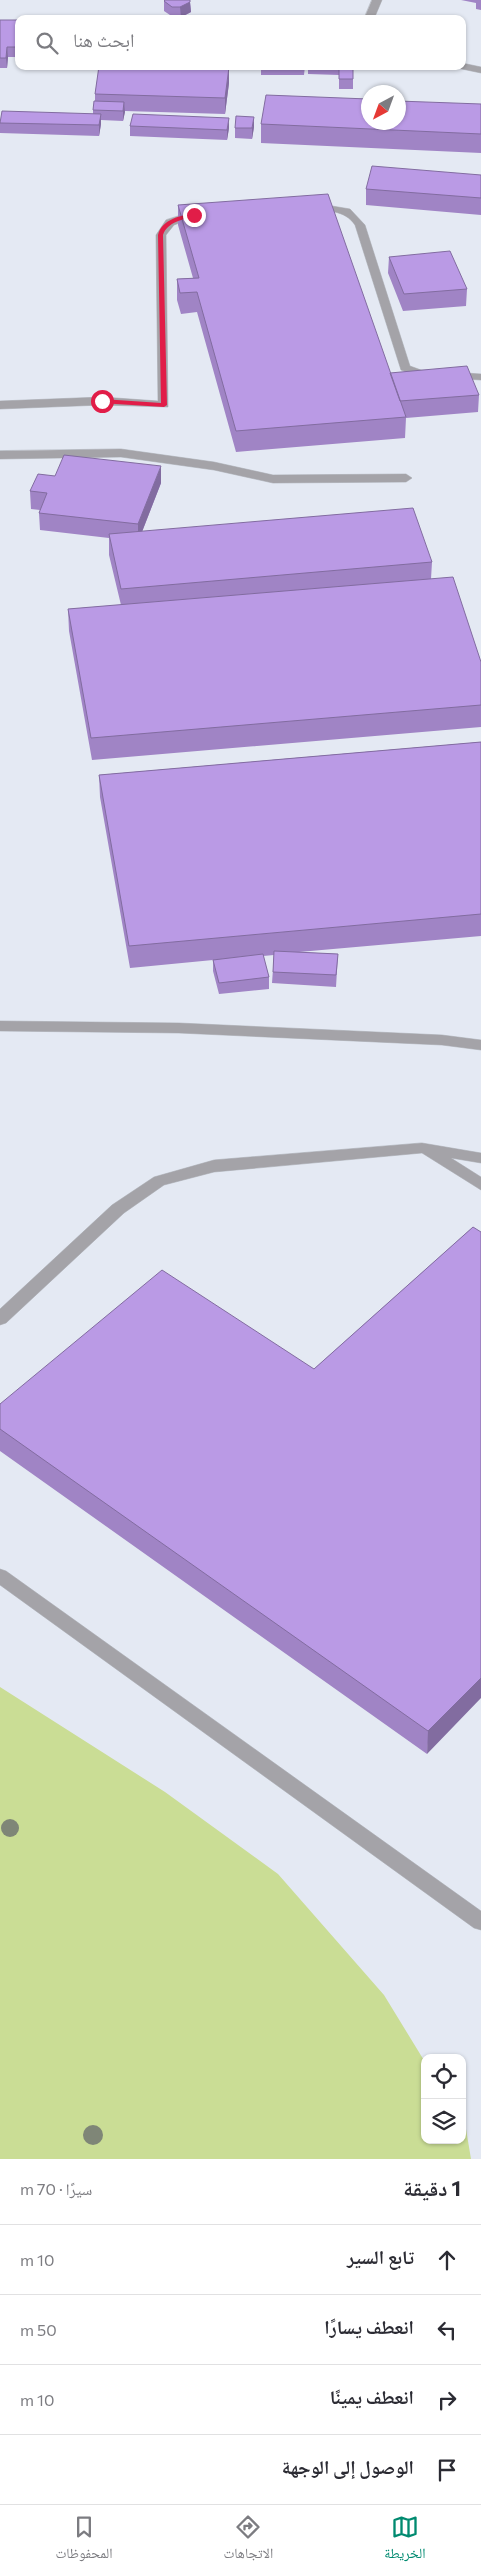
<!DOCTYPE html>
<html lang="ar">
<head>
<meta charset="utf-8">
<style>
  body { margin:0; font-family:Commissioner,"Noto Naskh Arabic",sans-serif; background:#f7f7f7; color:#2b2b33; direction:rtl }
  .controls { position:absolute; right:15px; bottom:15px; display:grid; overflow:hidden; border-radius:10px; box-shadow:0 1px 4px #0004 }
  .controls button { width:45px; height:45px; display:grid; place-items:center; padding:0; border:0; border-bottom:1px solid #e1e1e2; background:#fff; color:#2b2b33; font:25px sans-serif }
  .compass { position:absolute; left:361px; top:85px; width:45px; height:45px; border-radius:50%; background:#fff; box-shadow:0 1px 4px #0004; rotate:221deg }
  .stop { position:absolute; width:15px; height:15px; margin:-11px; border:4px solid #e11d48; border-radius:50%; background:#fff }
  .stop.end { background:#e11d48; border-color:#fff; box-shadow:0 1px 5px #0008 }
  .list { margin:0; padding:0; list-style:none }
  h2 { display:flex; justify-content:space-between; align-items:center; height:65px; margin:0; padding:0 20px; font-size:21px }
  h2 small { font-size:16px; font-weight:400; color:#7c7c81 }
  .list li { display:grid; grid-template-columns:32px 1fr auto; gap:15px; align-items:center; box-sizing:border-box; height:70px; padding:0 20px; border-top:1px solid #e1e1e2 }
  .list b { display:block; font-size:19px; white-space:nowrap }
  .list em { font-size:16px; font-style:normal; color:#7c7c81 }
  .icon { flex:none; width:28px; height:28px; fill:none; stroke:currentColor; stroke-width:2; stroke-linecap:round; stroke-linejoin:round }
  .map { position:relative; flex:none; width:481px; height:2159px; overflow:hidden; direction:ltr }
  .search { position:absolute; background:#fff; box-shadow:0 1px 4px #0004; left:15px; right:15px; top:15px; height:55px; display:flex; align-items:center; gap:12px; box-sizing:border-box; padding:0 18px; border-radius:10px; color:#7c7c81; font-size:19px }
  .sheet { height:345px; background:#fff }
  nav { display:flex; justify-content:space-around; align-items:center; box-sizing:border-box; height:70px; border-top:1px solid #e1e1e2; background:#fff; font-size:14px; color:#7c7c81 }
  nav a { display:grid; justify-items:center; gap:2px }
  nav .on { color:#018a70 }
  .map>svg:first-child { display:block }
  .green { fill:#cadd95 }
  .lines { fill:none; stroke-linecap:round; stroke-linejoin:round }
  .service-casing { stroke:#bfc4cc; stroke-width:1 }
  .minor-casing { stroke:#bfc4cc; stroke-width:1 }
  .service { fill:#a4a3a8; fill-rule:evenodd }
  .minor { fill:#a4a3a8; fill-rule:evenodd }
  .tree { fill:#7f8677 }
  .wall { fill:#a084c5 }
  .shaded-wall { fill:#826ca0 }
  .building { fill:#ba9ae5; stroke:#826ca0 }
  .route { fill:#e11d48 }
</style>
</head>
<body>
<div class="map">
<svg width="481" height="2159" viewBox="0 0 481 2159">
  <rect width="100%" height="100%" fill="#e4e9f3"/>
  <!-- green -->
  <path class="green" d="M0,1687L165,1792L278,1874L384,1995L425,2062V2140H462V2123L466,2129L471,2159H0Z"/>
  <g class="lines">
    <!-- service casing -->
    <g class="service-casing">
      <path id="service" d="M314,203L350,209L365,225L410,366L421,370L481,374V380L419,376L401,370L355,225C344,209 327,212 310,208L309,206Z
        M191,212L200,213L201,215L174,225L166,235L168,407L102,405L0,409V401L102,397L158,401L156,235L166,220Z
        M121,449L214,462L273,475L406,474L412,478L406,482L273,483L214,470L121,457L0,459V451Z
        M422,1143L481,1153V1163L451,1158L481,1177V1190L422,1153L214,1172L164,1185L124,1213L6,1323L0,1325V1309L112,1205L154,1177L214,1160Z
        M0,1569L6,1571L481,1911V1930L474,1928L0,1585Z"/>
    </g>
    <!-- minor casing -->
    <g class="minor-casing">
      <path id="minor" d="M372,0H382L374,19H364Z
        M462,63L481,67V73L457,68L456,66H462Z
        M0,1021L179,1023L442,1035L481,1040V1050L442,1045L179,1033L0,1031Z"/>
    </g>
    <!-- service -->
    <use href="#service" class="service"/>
    <!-- minor -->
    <use href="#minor" class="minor"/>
  </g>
  <!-- trees -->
  <g class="tree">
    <circle cx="10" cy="1828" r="9"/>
    <circle cx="93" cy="2135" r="10"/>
  </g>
  <!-- wall -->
  <path class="wall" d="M461,0H481V10L476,9V3Z
    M164,1L190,2L191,12L182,17H173L164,11Z
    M0,20H19V57H8L7,68H0Z
    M39,66H305L304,75H261V67H211H229V83L225,114L125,111L123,121L101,120V124L99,136L0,133V122L93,114V110L95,101V94L99,68Z
    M308,66H350L353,79V89H339V75L308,74Z
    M481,104V153L261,143V124Z
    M130,126L229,128L227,140L130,136Z
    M254,127L252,139L235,138V128Z
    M481,175V215L366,205V189Z
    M178,205L390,373L479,395L478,412L406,418L405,438L236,452L197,312L181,314L177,300V279L193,278L178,225Z
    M389,257L467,289L466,306L403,311L388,273Z
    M55,476L161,483L142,532L432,562L431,579L481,662V727L92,760L69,631L68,609L121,605L109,555V538L40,530L39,513L40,510L31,509L30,491Z
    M481,742V936L299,952L338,954L336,987L272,983L274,955L263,956L269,977V989L219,994L213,971V960L130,968L100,797L99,775Z
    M473,1227L427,1754L0,1451V1404L314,1369Z"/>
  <!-- shaded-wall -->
  <path class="shaded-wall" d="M190,2L191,12L181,17L180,7Z
    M7,47L8,57L7,68L6,58Z
    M229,67V83L225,114V98Z
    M124,102L125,112L123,121V111Z
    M101,114V124L99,136V125Z
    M254,117V127L252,139V128Z
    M229,118V128L227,140V130Z
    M161,466V483L138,542V524Z
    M481,1678V1698L427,1754L428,1731Z"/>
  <!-- building -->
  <path class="building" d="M165,0H190V2L180,7H172L164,1Z
    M178,17L261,18V19H178Z
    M0,20H19V47H7L6,58H0Z
    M99,66L229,67L225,98L95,94Z
    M339,67H353V79H339Z
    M266,95L368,99V122H398V101L481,104V134L261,124Z
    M94,101L124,102L123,111L93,110Z
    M2,111L101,114L99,125L0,123Z
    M133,114L229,118L227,130L130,126Z
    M236,116L254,117L252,128H235Z
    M372,166L481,175V198L366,189Z
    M328,194L406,417L236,431L197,292L180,293L177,279L199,278L178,205Z
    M450,251L467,289L404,294L389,257Z
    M467,366L479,395L400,401L390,373Z
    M64,455L161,466L138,524L39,513L47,493L30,491L38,474L55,476Z
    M413,508L432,562L121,589L109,534Z
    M453,577L481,662V705L91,738L68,609Z
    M481,742V914L129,946L99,775Z
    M274,951L338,954L336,975L273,972Z
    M263,954L269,977L219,983L213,960Z
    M473,1227L481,1232V1678L428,1731L0,1429V1404L162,1270L314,1369Z"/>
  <!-- route -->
  <path class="route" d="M194,213L196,216C184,219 167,222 163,235L167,405L164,407L100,403L102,399L161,403L158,235C162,219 180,216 194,213Z"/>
</svg>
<div class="controls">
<button><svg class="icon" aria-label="locate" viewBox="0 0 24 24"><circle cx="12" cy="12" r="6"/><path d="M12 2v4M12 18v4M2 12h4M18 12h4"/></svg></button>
<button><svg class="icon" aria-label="layers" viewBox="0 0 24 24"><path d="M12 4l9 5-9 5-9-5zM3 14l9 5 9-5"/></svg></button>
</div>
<svg class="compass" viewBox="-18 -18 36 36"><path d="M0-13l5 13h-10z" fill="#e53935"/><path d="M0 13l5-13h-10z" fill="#7c7c81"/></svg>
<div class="stop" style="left:102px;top:401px"></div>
<div class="stop end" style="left:194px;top:215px"></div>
<div class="search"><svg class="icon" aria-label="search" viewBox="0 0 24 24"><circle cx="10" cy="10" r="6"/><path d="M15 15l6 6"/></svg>ابحث هنا</div>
</div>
<section class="sheet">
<h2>1 دقيقة<small>سيرًا · 70 m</small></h2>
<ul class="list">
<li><svg class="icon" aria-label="ahead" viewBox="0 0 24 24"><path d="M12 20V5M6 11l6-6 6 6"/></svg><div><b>تابع السير</b></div><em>10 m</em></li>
<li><svg class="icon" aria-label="left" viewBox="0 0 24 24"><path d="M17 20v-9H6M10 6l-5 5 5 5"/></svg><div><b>انعطف يسارًا</b></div><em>50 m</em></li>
<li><svg class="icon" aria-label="right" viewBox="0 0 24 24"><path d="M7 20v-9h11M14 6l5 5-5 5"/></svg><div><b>انعطف يمينًا</b></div><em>10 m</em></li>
<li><svg class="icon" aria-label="arrive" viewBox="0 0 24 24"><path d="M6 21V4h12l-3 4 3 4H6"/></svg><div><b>الوصول إلى الوجهة</b></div></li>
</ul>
</section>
<nav>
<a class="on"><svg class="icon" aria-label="map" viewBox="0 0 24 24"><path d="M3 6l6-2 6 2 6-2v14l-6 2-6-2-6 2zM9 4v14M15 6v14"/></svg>الخريطة</a>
<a><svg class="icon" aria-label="directions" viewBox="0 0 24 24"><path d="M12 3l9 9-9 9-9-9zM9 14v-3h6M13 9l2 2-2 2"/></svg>الاتجاهات</a>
<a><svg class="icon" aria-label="saved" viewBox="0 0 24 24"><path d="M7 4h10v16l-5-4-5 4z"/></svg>المحفوظات</a>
</nav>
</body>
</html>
